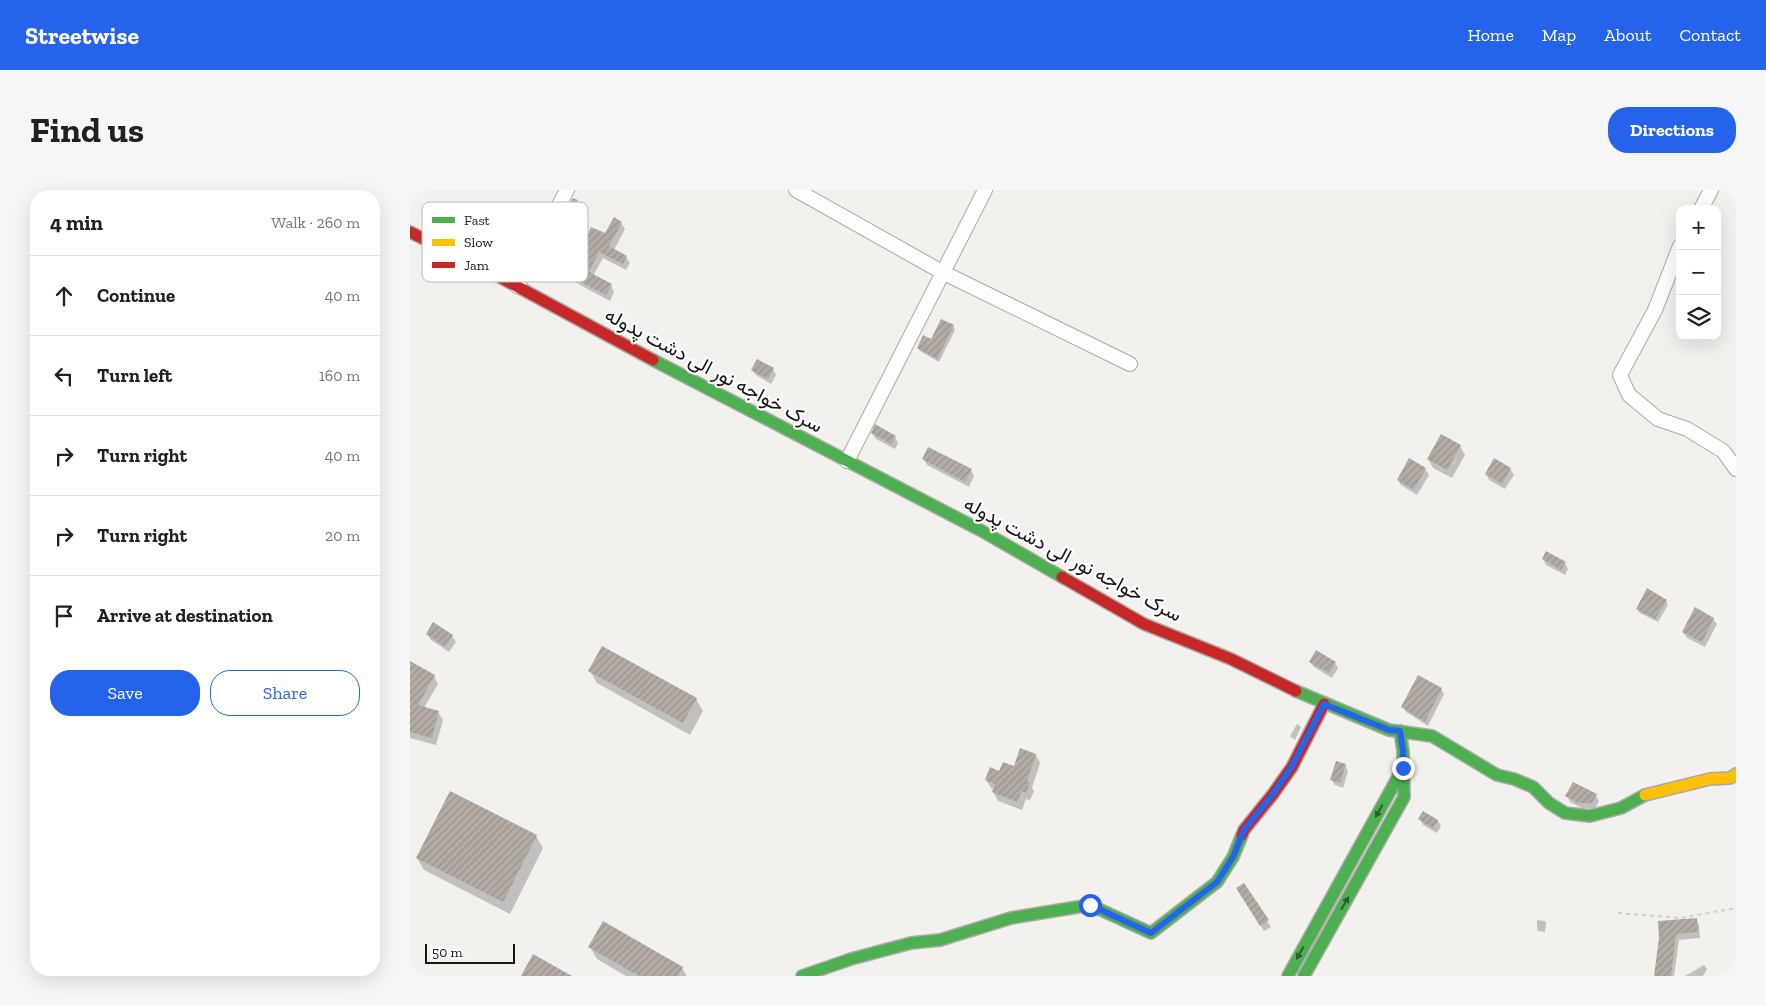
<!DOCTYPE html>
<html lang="en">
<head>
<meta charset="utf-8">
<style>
  body { margin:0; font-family:"Zilla Slab",Vazirmatn,serif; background:#f6f6f6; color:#202124 }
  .controls { position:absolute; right:15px; top:15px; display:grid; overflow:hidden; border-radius:10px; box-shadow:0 5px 20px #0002 }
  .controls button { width:45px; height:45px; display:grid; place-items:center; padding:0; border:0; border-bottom:1px solid #e0e0e0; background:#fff; color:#202124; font:25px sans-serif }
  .scale { position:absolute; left:15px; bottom:12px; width:90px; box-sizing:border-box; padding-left:5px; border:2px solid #181614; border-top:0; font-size:14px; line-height:18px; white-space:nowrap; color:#181614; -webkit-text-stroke:4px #fff; paint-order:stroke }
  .stop { position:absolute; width:15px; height:15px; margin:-11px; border:4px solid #2563eb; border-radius:50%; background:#fff }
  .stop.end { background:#2563eb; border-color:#fff; box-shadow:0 1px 5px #0008 }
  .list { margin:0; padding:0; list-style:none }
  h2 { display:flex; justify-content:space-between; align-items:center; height:65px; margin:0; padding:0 20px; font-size:21px }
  h2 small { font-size:16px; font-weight:400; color:#757577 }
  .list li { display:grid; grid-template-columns:32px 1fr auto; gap:15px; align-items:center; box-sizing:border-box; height:80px; padding:0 20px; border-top:1px solid #e0e0e0 }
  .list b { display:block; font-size:19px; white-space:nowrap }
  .list em { font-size:16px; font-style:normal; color:#757577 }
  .actions { display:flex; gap:10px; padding:15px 20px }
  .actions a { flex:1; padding:11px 0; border:1px solid #2563eb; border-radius:20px; text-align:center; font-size:18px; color:#2563eb }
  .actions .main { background:#2563eb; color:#fff }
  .icon { flex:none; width:28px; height:28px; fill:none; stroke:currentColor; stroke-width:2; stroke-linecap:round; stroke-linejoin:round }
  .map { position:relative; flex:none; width:1326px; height:786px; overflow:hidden; border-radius:20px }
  header { display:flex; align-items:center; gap:30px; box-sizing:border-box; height:70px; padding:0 25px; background:#2563eb; color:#fff }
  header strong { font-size:24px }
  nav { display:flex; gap:28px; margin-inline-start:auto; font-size:18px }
  .intro { display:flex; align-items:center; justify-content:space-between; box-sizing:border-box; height:120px; padding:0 30px }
  h1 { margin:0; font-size:35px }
  .button { padding:12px 22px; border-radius:20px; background:#2563eb; color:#fff; font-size:18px; font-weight:700 }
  main { display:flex; gap:30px; padding:0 30px }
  aside { flex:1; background:#fff; border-radius:20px; box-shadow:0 5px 20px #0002 }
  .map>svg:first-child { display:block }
  .shadow { fill:#0003 }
  .building { fill:url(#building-hatch) }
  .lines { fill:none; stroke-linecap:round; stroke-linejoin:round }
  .street-casing { stroke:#acaaa7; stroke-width:16 }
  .fast-casing { stroke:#acaaa7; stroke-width:14 }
  .slow-casing { stroke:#acaaa7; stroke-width:14 }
  .jam-casing { stroke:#acaaa7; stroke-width:14 }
  .path { stroke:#cfcfce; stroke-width:2; stroke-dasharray:4 4; stroke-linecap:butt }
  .street { stroke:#fdfdfc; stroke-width:14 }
  .fast { stroke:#4caf50; stroke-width:11 }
  .slow { stroke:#ffc107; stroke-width:11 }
  .jam { stroke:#c62828; stroke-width:11 }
  .oneway { fill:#2f5b2f }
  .route { stroke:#2563eb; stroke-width:6 }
  .labels { text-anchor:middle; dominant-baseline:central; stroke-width:4.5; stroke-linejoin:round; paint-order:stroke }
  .street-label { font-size:20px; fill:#181614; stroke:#fff }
  .key { fill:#fff; stroke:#bab9b8; stroke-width:1 }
  .key-label { font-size:14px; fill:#181614 }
</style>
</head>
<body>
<header>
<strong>Streetwise</strong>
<nav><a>Home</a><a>Map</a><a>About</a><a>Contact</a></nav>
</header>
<div class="intro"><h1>Find us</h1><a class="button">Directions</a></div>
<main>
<aside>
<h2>4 min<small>Walk · 260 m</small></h2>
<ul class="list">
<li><svg class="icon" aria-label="ahead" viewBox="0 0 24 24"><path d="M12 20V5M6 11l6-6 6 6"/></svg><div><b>Continue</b></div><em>40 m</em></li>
<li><svg class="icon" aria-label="left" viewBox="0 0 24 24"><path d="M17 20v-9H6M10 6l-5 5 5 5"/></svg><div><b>Turn left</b></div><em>160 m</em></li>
<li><svg class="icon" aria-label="right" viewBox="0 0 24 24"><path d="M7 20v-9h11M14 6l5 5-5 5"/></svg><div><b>Turn right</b></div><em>40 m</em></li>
<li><svg class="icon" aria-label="right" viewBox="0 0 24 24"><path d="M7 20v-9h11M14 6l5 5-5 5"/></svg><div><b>Turn right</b></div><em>20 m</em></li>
<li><svg class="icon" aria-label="arrive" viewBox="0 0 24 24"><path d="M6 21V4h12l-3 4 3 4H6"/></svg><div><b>Arrive at destination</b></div></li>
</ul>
<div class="actions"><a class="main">Save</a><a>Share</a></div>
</aside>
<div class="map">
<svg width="1326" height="786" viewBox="0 0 1326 786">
  <defs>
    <pattern id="building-hatch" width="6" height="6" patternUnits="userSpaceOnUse" patternTransform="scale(1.25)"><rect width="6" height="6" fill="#b2aca4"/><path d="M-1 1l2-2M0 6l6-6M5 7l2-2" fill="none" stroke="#98938c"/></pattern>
  </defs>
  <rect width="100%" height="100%" fill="#f3f1ee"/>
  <!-- shadow -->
  <path class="shadow" d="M167,11L170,17L160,37L156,35L153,29Z
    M211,33L215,39L204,60L216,67L220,73L216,80L193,68L183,86L201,95L204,102L200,111L157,88L156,90L134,79L131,72L153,71L179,44H196Z
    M543,136L545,140L529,172L510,161L508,158Z
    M363,179L366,185L361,194L346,185L342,180Z
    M462,243L485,247L488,253L485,259L466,249Z
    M1050,256L1055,265L1042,288L1023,278L1018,269Z
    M514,269L561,280L564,286L559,297L517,275Z
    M1085,270L1100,279L1104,285L1095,299L1079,290L1076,284Z
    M1015,279L1019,285L1007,305L991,295L988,290Z
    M1133,369L1155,373L1158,379L1155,385L1136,375Z
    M1256,411L1258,415L1248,432L1230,423L1227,419Z
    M1303,429L1307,434L1295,457L1277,448L1273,442Z
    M17,444L42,446L46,452L39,462L21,450Z
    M900,472L925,473L928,478L922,488L904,477Z
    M0,479L24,486L28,494L14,518L28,522L33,530L26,555L0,548Z
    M180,481L286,509L293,521L280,545L187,493Z
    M1031,499L1034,504L1018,536L996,522L993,517Z
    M887,534L891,537L885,550L880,546Z
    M626,565L630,573L622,598L624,601L620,610L616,609L612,620L588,611L583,602L584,600L581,598L576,590L590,582L605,577Z
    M935,575L938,581L933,598L925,595L922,590Z
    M1186,605L1189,611L1185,619L1172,618L1160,612L1157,606Z
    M1010,629L1028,631L1031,636L1027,643L1013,635Z
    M126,646L133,658L100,724L14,680L7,668Z
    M831,704L857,731L861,737L854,741Z
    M1127,730L1135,731L1136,733L1135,742L1128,741L1127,738Z
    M1286,730L1289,735L1290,748L1269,750L1264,786H1245L1250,748Z
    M180,757L272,778L277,786H216L187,769Z
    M1294,775L1297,779L1293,786H1275Z"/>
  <!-- building -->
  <path class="building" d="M163,8L168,10L156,32L152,29Z
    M204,27L212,32L199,56L217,66L213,74L189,62L179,82L202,94L196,105L153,83L152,85L129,72L136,60L152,69L168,37L178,43L181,37L195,43Z
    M531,129L544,135L527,169L507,158L513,145L521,149Z
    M347,169L364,178L358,189L341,180Z
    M465,234L486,246L481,254L461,243Z
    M1031,244L1051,255L1037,280L1017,269Z
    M518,257L562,279L555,292L512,269Z
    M999,268L1016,278L1004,300L987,290Z
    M1084,268L1101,278L1092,294L1075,284Z
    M1136,361L1156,372L1151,380L1132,369Z
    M1237,398L1257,410L1245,429L1226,419Z
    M1285,417L1304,428L1292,452L1272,442Z
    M23,432L43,445L35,457L16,444Z
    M192,456L287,508L273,533L178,481Z
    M906,460L926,472L919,483L899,472Z
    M0,471L25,485L8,515L29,521L22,548L0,542Z
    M1008,485L1032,498L1015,532L991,517Z
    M610,558L626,564L617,591L620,592L616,603L612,601L607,612L582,602L585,594L575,590L580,577L589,581L593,572L604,576Z
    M926,571L936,574L930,593L920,590Z
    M1163,592L1187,604L1182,613H1168L1155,606Z
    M40,601L127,645L93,712L6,668Z
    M1013,621L1028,630L1023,638L1008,629Z
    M834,693L859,730L850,736L826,698Z
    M1287,728L1288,742L1266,744L1261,786H1244L1249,748L1248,731Z
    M193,731L273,777L268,786H229L178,757Z
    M123,764L162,786H111Z"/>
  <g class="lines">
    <!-- street casing -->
    <g class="street-casing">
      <path id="street" d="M386,0L532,82L720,174
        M1291,19L1301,0
        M1270,56L1245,120L1210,185L1219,205L1248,229L1277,239L1313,261L1326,279
        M107,96L157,0
        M437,271L575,0"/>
    </g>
    <!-- fast casing -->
    <g class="fast-casing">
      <path id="fast" d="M243,170L572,341L652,387
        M886,501L979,540L1022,546L1087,585L1104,589L1123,597L1139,613L1155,623L1180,626L1211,618L1235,605
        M392,786L441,769L501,753L530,750L601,728L680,715L741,743L807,692L823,667L832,645
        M878,786L993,578
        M894,786L994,607L993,561L990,541"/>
    </g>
    <!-- slow casing -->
    <g class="slow-casing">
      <path id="slow" d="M1235,605L1300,589L1320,588L1326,584"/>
    </g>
    <!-- jam casing -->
    <g class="jam-casing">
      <path id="jam" d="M0,42L84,84L243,170
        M652,387L734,434L821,469L886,501
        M832,645L834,640L863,604L882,577L914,514"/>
    </g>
    <!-- path -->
    <path class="path" d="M1208,723L1270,728L1326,718"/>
    <!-- street -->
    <use href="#street" class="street"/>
    <!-- fast -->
    <use href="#fast" class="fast"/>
    <!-- slow -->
    <use href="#slow" class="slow"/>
    <!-- jam -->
    <use href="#jam" class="jam"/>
  </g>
  <!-- one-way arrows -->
  <defs><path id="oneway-solid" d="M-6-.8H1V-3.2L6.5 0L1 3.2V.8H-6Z" transform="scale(1.25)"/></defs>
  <g class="oneway">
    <use href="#oneway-solid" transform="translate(969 621) rotate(119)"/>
    <use href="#oneway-solid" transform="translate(935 713) rotate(-61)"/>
    <use href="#oneway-solid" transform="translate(890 763) rotate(119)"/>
  </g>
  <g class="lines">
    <!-- route -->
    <path class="route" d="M680,715L741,743L807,692L823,667L834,640L863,604L882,576L914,514L979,540L990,541L993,561V578"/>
  </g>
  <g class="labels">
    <!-- street labels -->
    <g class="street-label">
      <text transform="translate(304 180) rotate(28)">سرک خواجه نور الی دشت پدوله</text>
      <text transform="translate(663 369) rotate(28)">سرک خواجه نور الی دشت پدوله</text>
    </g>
  </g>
  <!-- legend -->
  <rect x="12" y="12" width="166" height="80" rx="8" class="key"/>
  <rect x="22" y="27" width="23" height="6" fill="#4caf50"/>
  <rect x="22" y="49" width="23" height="7" fill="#ffc107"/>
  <rect x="22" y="72" width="23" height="6" fill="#c62828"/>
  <g class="key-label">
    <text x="54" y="35">Fast</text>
    <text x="54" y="57">Slow</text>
    <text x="54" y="80">Jam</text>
  </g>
</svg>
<div class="controls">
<button>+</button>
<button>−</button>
<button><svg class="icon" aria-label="layers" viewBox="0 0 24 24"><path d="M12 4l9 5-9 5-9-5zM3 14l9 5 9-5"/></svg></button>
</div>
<div class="scale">50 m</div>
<div class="stop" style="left:680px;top:715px"></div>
<div class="stop end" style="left:993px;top:578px"></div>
</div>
</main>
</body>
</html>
